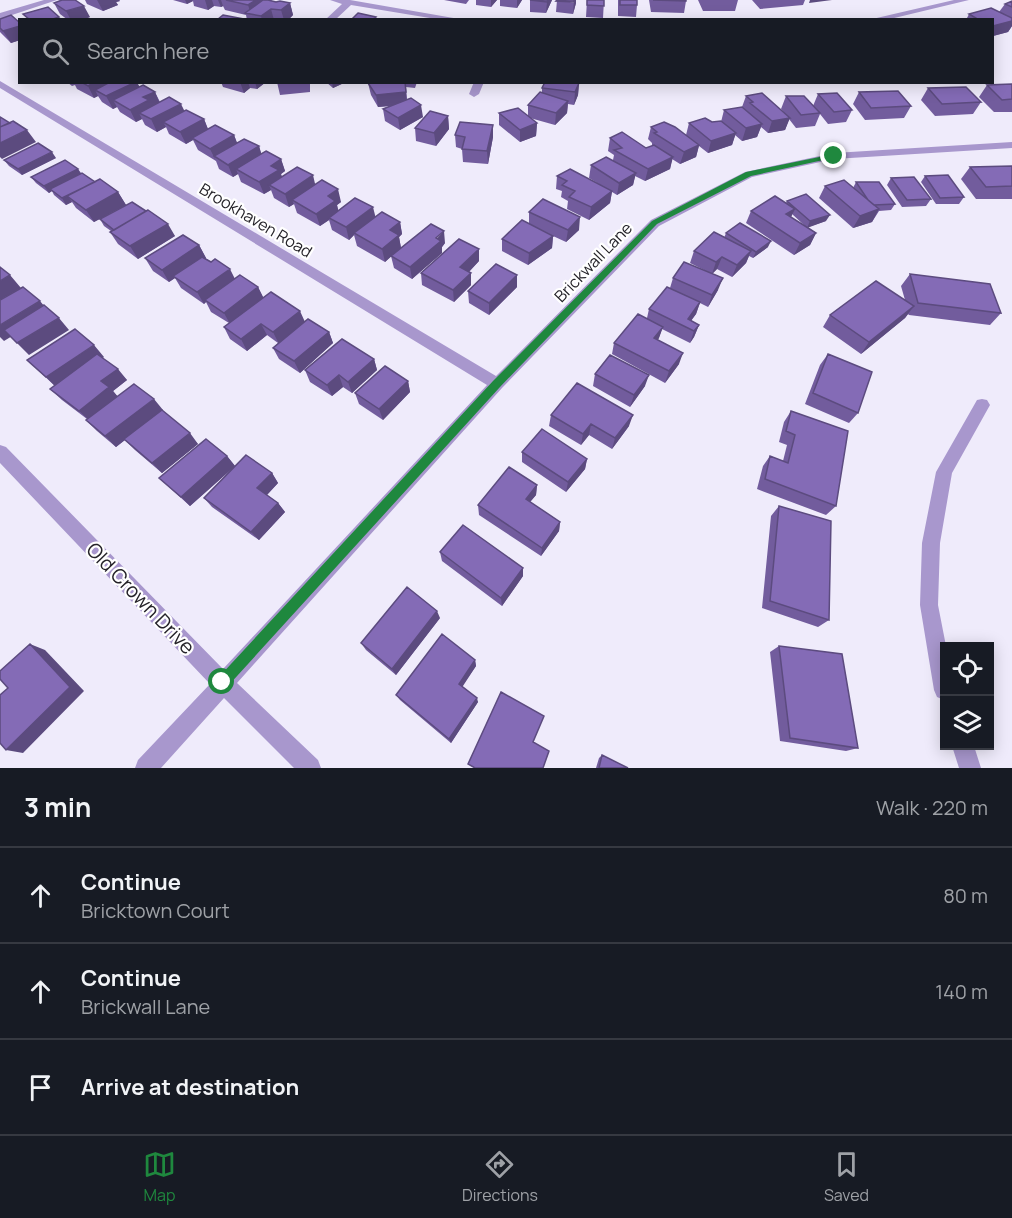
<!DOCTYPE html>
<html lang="en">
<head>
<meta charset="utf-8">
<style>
  body { margin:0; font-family:Manrope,sans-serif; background:#242831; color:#f1f3f6 }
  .controls { position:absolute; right:18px; bottom:18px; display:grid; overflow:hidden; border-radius:0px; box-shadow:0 3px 15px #0003 }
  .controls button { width:54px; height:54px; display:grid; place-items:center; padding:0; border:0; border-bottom:2px solid #363941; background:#171b24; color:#f1f3f6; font:30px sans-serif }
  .stop { position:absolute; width:18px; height:18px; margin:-14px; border:4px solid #1f883e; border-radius:50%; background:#fff }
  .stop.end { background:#1f883e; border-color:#fff; box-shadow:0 2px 6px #0008 }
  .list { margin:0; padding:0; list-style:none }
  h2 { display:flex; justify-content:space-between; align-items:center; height:78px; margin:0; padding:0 24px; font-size:26px }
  h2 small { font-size:20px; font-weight:400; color:#9ea1a6 }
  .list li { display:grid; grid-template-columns:39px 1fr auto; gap:18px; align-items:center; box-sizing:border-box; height:96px; padding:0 24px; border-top:2px solid #363941 }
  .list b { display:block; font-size:22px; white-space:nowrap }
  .list p { margin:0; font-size:20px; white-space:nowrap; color:#9ea1a6 }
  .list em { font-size:20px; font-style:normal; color:#9ea1a6 }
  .icon { flex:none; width:33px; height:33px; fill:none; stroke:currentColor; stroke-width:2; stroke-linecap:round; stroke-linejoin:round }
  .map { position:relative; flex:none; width:1012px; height:768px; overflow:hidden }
  .search { position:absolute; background:#171b24; box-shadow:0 3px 15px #0003; left:18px; right:18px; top:18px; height:66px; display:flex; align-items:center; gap:15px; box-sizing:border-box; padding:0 21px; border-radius:0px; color:#9ea1a6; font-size:22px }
  .sheet { height:366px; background:#171b24 }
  nav { display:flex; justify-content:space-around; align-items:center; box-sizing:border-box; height:84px; border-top:2px solid #363941; background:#171b24; font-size:16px; color:#9ea1a6 }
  nav a { display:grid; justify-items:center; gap:3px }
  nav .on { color:#1f883e }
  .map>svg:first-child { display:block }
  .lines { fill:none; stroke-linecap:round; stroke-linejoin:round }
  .street { fill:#a897cd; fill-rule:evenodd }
  .wall { fill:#725c9d; fill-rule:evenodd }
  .shaded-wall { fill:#5c4b7f }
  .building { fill:#846bb6; stroke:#5c4b7f; stroke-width:1.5 }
  .route { fill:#1f883e }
  .labels { text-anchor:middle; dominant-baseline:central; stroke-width:4.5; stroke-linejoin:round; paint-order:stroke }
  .street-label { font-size:16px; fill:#252329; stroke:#fff }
  .near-street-label { font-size:20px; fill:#252329; stroke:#fff }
</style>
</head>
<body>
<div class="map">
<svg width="1012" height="768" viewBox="0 0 1012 768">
  <rect width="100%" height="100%" fill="#efebfb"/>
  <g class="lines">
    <!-- street -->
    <path class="street" d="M44,0H57L0,19V13Z
      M330,0H350L465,20H442L351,5L335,20H325L342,4Z
      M954,0H969L886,20H868Z
      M0,81L496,376L651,220L745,172L834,153L1012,142V148L834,159L752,177L659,226L502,388L237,683L318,760L321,768H294L224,698L161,768H135L138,760L210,684L0,463V445L6,447L223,669L487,385L0,88Z
      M474,82H484L479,94L474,97L469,94Z
      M982,399L987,400L990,405L952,473L940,543L938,605L946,646L944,700L937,697L934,690L920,605L922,543L936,472L977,400Z
      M952,746H974L981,768H959Z"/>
  </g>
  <!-- wall -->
  <path class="wall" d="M85,0H119L120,1L116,2L118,5L103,11L87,4Z
    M173,0H262V1L290,3L293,15L288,20H247L246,15L225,10L223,6L221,7L214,6L208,10L194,6L193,1L187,4Z
    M444,0H469L466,4Z
    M476,0H497L491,7L476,5Z
    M500,0H522L517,8L500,6Z
    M530,0H552L546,13L530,12Z
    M557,0L576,3L573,14L556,12Z
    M587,0H604L603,18L586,17Z
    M618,0H637V5L636,17L618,16Z
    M649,0H686V1L684,13L651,12Z
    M698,0H738L735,11H703Z
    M752,0H805L803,5L760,9Z
    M1012,1V26L1008,32L993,36V20H966L969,14L999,12L1005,4Z
    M54,3L90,17L82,20H68L60,14Z
    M0,19L20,23V40L11,43L0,32Z
    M67,82H137L139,87L155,92L160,102L184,111L204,119L208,129L234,135L237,143L259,146L261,154L281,159L285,171L281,174L282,177L315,184L341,202L337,205L338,211L400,222L402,234L399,237L401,248L445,243L442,247V253L412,279L394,268L391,256L385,262L357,246L354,235L349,240L332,230L329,220L320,226L297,213L294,204L289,207L274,198L271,190L264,194L241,182L238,174L233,177L219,169L216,161L198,150L193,140L186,144L169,134L166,127L157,132L145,125L142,119L136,122L120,112L117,107L113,109L102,102L98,96L94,98L77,89L75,85L72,86Z
    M221,82H266L257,89L250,88L244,93L223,87Z
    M277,82H310V92L280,95Z
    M326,82H346L333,88Z
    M417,82L415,88L406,87L407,99L423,117L400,130L385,121L383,109L391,106L378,107L371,95L368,83Z
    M579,83L578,95L574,105L568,104L567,113L555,125L530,118L537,123L536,136L520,142L499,125V113L528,116V105L542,93V88Z
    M1012,84V112H994L979,97L987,85Z
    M928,88L981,102L973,114L935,116L921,100Z
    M859,92L911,106L904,118L865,120L853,104Z
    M818,94L852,110L846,122L828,124L820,114L815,126L796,128L789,119L785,130L768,133L761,127L757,137L742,141L735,135L732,145L708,153L699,146L696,157L680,164L672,159L670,169L645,181L635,176L633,185L617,195L612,192L610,203L589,220L567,209L568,201L561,197L562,191L556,189L557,176L599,184L589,178L591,165L613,160L614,155L608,151L610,138L646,148L652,146V143L648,139L651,127L686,135L689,123L721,122L724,110L742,107L746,96L785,114L781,109L786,96L813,106Z
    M448,116L449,129L436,146L416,141L415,128Z
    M493,125V137L488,164L463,162L462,149L456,147L455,135Z
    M56,158L22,175L9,166L4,160Z
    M1012,166V199H976L961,179L970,167Z
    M78,169L81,173L95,182L118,192L126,205L94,222L76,208L72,202L66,205L54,195L52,191L49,193L36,183L31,177Z
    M925,176L964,197L959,204H936L921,182Z
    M891,178L931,199L926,206L902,207L887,185Z
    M856,182L895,204L891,210L879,211L872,222L853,228L819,198L825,186L853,188Z
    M787,201L826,221L808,227L816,233L810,245L794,255L746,223L751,211L786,203ZM792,214L805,226L791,217Z
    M146,211L175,236L138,259L118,244L110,232L111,231L104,226L100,219Z
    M529,212L579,230L566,242L553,236L552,248L528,265L502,251V239L529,224Z
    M726,233L768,247L753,258L749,256L746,263L732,277L717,269L712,274L718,290L708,307L700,303L696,314L691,321L699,325L694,337L690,343L662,329L658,340L679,364L665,383L612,354L614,343L647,318L649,309L670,288L673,278L704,270L690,263L694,251L724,238Z
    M199,245L206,258H205L234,278L258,287L263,297L304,321L329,332L333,343L300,373L279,359L273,348L278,343L267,335L247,351L230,339L224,327L229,323L211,312L206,302L204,304L181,288L175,278L169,282L153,271L145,258Z
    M479,261L469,272L471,273V285L454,302L422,285L421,273Z
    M910,274L1001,313L990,325L909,315L908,314L905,318L861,354L823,327L830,315L905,300L901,286Z
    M517,275V287L489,315L469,303L468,291Z
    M828,354L858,413L849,423L805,404L820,365Z
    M104,357L102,358L127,380L113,391L117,396L162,410L198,444L162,473L135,450L125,440L116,447L97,431L86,420L87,419L62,400L50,389L55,386L27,360Z
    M374,359L377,370L352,393L343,387L332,396L310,382L305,370Z
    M595,374L645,386L630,407L593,386Z
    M408,381L410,392L383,420L359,404L355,393Z
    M791,411L836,506L826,515L757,489L763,466L770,456L783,461L787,445L779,442L784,422Z
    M551,415L629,426L612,449L589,435L581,445L549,426Z
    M522,452L587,459L585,469L566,492L522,462Z
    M227,456L235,466L272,473L278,483L267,495L278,503L285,512L259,540L212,507L204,498L234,467L190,506L159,478Z
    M537,485L536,495L530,502L560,522L559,531L541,556L479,515L478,505Z
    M779,506L829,620L818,627L762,608L771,516Z
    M440,552L523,568V576L502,606L442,561Z
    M440,618L396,675L366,650L361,643Z
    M779,646L858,748L846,751L780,741L770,652Z
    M475,660L476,666L462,686L478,702L451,743L400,700L396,695Z
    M602,755L628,768H596L599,758Z"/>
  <!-- shaded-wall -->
  <path class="shaded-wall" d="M97,0H119L120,1L116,2L118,5L103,11Z
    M185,0H192L193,1L187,4Z
    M205,0H212L214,6L208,10Z
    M218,0H221L223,6L221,7Z
    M256,0H262L264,9L251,14L248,5Z
    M491,0H497L491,7Z
    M517,0H522L517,8Z
    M548,0H552L546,13L547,2Z
    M574,0H576V3L573,14Z
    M810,0H832L809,3Z
    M290,3L293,15L288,20H284L281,10Z
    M84,6L90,17L82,20H71L66,11Z
    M271,9L274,20H262L261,16Z
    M59,17L61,20H50Z
    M1012,21V26L1008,32L993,36V26Z
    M20,26V40L11,43L3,31Z
    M95,82H115L95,90L98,96L94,98L88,86Z
    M136,82H137L143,94L113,100L117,107L113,109L106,96Z
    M240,82H248L250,88L244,93Z
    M255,82H266L257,89Z
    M332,82H346L333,88Z
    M405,82L407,104L378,107L376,95Z
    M579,83L578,95L574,105L575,92Z
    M155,92L160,104L139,113L142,119L136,122L130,110L143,97Z
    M568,101L567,113L555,125L556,113Z
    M181,104L187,116L163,122L166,127L157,132L151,119Z
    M421,105L423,117L400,130L398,118Z
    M448,116L449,129L436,146L434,133Z
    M790,118L785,130L768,133L772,121Z
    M204,119L209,132L192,138L193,140L186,144L180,132Z
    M537,123L536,136L520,142V130Z
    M762,124L757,137L742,141L746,128Z
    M493,125V137L488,164L487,151Z
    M27,130L36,142L2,159L0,157V143Z
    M736,133L732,145L708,153L711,141Z
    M234,135L239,148L214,156L216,161L210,149Z
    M699,145L696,157L680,164L684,152Z
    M259,146L263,159L236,169L238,174L233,177L228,165Z
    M52,152L56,158L22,175L18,169Z
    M673,157L670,169L645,181L648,169Z
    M281,159L285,171L281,174L283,182L269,185L271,190L264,194L259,182L271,166Z
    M78,169L82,176L50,189L52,191L49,193L44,186Z
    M636,173L633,185L617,195L619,183Z
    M313,175L316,188L292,200L294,204L289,207L285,194Z
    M338,189L341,202L337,205L339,213L329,218V220L320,226L316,214L328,196Z
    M612,191L610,203L589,220L591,207Z
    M118,192L126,205L94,222L86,210Z
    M67,196L72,202L66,205L62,198Z
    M373,207L376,219L354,233V235L349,240L346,227Z
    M795,209L789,221L786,214Z
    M879,209L872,222L853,228L860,216Z
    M830,215L826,221L807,228L810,221Z
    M580,217L579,230L566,242L568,230Z
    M400,222L402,234L399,237L401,248L385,262L382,249L390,230Z
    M168,224L175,236L138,259L130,246Z
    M444,231L445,243L442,247V253L412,279L410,267Z
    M816,233L810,245L794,255L800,243Z
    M553,236L552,248L528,265L529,253Z
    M771,241L768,247L753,258L756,252Z
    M199,245L206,258L176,277L173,276L175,278L169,282L162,270Z
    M479,249V261L461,280L460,267Z
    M751,251L746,263L732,277L737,265Z
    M722,257L717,269L712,274L716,262Z
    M230,269L236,281L205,300L206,302L204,304L197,292Z
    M471,273V285L454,302L453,290Z
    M10,275L21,288L0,300V281Z
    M517,275V287L489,315V303Z
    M723,278L718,290L708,307L712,295Z
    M258,287L264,299L230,324L224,313Z
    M40,301L50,313L4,341L0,337V325Z
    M700,302L696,314L686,327L688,319Z
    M914,306L905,318L861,354L869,342Z
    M300,311L305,322L279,344L273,332Z
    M59,318L69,330L29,355L17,343Z
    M261,324L267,335L247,351L241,339Z
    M699,325L694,337L690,343L694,331Z
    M663,327L659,338L651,349L654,338Z
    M329,332L333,343L300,373L294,361Z
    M94,345L104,357L57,388L46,377Z
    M683,353L679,364L665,383L669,371Z
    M374,359L377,370L352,393L348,382Z
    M118,369L127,380L113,391L119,398L90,421L79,411L101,381Z
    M339,375L343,387L332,396L327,385Z
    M649,375L645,386L630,407L634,395Z
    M408,381L410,392L383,420L379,409Z
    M154,399L163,410L116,447L105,436Z
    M633,415L629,426L612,449L615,438Z
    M591,424L589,435L581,445L583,434Z
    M190,433L198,444L162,473L152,463Z
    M227,456L235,466L190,506L181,497Z
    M587,459L585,469L566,492L568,482Z
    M272,473L278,483L264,498L257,488Z
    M537,485L536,495L525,508L526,499Z
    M278,503L285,512L259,540L251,532Z
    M560,522L559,531L541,556L542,548Z
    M523,568V576L502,606L501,598Z
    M437,611L440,618L396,675L392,669Z
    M30,644L45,650L84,691L23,753L6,750Z
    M475,660L476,666L461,689L459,684Z
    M477,698L478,702L451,743L449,739Z"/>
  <!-- building -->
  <path class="building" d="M62,0H75L84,6L66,11L54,3Z
    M226,0H256L248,5Z
    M263,0H268L276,2L280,1L290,3L281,10L271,9L261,16L245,13Z
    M530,0H548L547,2Z
    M557,0H574V2L556,1Z
    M587,0H604V6L587,5Z
    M620,0H637V5H620Z
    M653,0H686V1Z
    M1012,1V7L1005,4Z
    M48,7L59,17L50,20H30L23,14Z
    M991,8L1012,18V21L993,26V20H979L969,14Z
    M358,13L376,17L373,20H351Z
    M11,15L20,23V26L3,31L0,28V19Z
    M223,15L244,19L217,20Z
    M81,82H95L88,86Z
    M110,82H136L106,96L95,90Z
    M405,82L406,92L376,95L368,83Z
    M545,82H578L579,83L575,92L542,88Z
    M1012,84V99L1002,100L987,85Z
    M143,85L155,92L143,97L149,100L130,110L113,100Z
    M966,87L981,102L942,104L928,88Z
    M898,91L911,106L871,108L859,92Z
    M540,92L568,101L556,113L528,105Z
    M762,93L790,118L772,121L750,103L753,102L746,96Z
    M837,93L852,110L834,112L818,94Z
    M786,96H804L820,113L801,115Z
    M169,97L181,104L151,119L139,113Z
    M411,98L421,105L398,118L383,109Z
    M742,107L762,124L746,128L724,110Z
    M518,108L537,123L520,130L499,113Z
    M186,110L204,119L180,132L163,122Z
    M430,111L448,116L434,133L415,128Z
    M0,117L10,123L0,127Z
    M705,118L712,122L721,121L736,133L711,141L689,123Z
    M13,121L27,130L0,143V127Z
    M460,122L493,125L487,151L462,149L465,137L455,135Z
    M664,122L675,127L699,145L684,152L654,133L657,132L651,127Z
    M215,125L234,135L210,149L192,138Z
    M622,132L646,148L654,145L673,157L648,169L614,150L622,148L610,138Z
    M244,139L259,146L228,165L214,156Z
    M38,143L52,152L18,169L4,160Z
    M266,151L281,159L271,166L279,170L259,182L236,169Z
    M606,157L636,173L619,183L591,165Z
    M65,160L78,169L44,186L31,177Z
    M1012,166V186L986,187L970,167Z
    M297,167L313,175L285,194L269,185Z
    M570,169L612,191L591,207L569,197L575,191L562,185L567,181L557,176Z
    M82,173L95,182L62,198L50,189Z
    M948,175L964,197L940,198L925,176Z
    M914,177L931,199L907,200L891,178Z
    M100,179L118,192L86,210L67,196Z
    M322,180L338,189L328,196L335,201L316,214L292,200Z
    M844,180L879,209L860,216L825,186Z
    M856,182H879L895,204L874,205L868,200Z
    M806,194L830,215L810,221L787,201Z
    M775,196L795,209L786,214L816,233L800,243L751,211Z
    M355,198L373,207L346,227L329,218Z
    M543,199L580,217L568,230L529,212Z
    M132,202L146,211L114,230L100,219Z
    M148,210L168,224L130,246L110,232Z
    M382,212L400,222L390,230L399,235L382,249L354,233Z
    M522,220L553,236L529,253L502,239Z
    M740,223L771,241L756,252L726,233Z
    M431,224L444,231L436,238L441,241L410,267L391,256Z
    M714,232L751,251L737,265L722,257L716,262L694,251Z
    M183,235L199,245L162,270L145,258Z
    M459,239L479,249L460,267L471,273L453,290L421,273Z
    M202,257L211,262L215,259L230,269L197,292L173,276Z
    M684,262L723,278L712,295L673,278Z
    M496,264L517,275L489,303L468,291Z
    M0,267L10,275L0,281Z
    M910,274L990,284L1001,313L918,303Z
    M240,275L258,287L224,313L205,300Z
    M876,281L914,306L869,342L830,315Z
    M23,287L40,301L0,325V300Z
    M667,287L700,302L688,319L699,325L694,331L649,309Z
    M271,292L300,311L273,332L261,324L241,339L224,327Z
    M44,305L59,318L17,343L4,330Z
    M638,314L663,327L654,338L683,353L669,371L614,343Z
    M308,319L329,332L294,361L273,348Z
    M75,329L94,345L46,377L27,360Z
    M342,339L374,359L348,382L339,375L327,385L305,370Z
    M97,354L118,369L101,381L109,387L79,411L50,389Z
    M828,354L872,372L858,413L813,393Z
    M610,355L649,375L634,395L595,374Z
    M385,366L408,381L379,409L355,393Z
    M577,383L633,415L615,438L591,424L583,434L551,415Z
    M134,384L154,399L105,436L86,420Z
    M162,410L190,433L152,463L124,439Z
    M791,411L848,431L836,506L765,479L770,456L788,463L795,435L786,431Z
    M542,429L587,459L568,482L522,452Z
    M206,439L227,456L181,497L159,478Z
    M246,455L272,473L257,488L278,503L251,532L204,498Z
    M509,467L537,485L526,499L560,522L542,548L478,505Z
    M779,506L831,521L829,620L770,601Z
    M463,525L523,568L501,598L440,552Z
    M407,587L437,611L392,669L361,643Z
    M442,634L475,660L459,684L477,698L449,739L396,695Z
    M30,644L70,687L6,750L0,743V695L8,688L0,679V671Z
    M779,646L842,654L858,748L790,738Z
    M501,692L544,716L533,742L549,751L543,768H475L468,764Z
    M602,755L628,768H599Z"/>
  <!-- route -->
  <path class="route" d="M834,154L837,157L751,176L657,224L500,387L227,687L222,689L218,687L216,682L218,678L493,381L652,221L746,172Z"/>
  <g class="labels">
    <!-- street labels -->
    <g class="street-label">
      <text transform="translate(256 220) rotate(31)">Brookhaven Road</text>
      <text transform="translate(593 262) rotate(-46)">Brickwall Lane</text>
    </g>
    <!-- near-street labels -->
    <g class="near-street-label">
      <text transform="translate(141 598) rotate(46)">Old Crown Drive</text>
    </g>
  </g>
</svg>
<div class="controls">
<button><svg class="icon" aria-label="locate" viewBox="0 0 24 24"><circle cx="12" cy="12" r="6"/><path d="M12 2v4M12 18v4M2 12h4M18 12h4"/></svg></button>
<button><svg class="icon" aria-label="layers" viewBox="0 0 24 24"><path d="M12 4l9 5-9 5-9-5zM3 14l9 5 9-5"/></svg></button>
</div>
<div class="stop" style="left:222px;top:682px"></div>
<div class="stop end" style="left:834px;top:156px"></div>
<div class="search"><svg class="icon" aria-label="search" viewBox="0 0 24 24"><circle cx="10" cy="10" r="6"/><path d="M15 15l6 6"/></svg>Search here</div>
</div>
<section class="sheet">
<h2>3 min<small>Walk · 220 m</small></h2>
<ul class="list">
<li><svg class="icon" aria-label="ahead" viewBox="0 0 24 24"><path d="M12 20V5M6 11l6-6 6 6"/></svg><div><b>Continue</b><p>Bricktown Court</p></div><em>80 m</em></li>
<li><svg class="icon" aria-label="ahead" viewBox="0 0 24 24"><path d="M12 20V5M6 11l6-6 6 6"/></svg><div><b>Continue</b><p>Brickwall Lane</p></div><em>140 m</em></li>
<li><svg class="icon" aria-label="arrive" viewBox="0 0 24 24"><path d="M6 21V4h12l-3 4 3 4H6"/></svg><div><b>Arrive at destination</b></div></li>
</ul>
</section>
<nav>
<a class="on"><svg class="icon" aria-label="map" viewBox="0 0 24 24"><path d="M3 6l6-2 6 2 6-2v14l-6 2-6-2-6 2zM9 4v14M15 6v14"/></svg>Map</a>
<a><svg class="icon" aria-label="directions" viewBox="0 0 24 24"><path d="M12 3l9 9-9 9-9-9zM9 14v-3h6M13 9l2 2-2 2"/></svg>Directions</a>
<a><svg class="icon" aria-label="saved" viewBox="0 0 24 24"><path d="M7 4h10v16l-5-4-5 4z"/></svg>Saved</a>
</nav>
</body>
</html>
